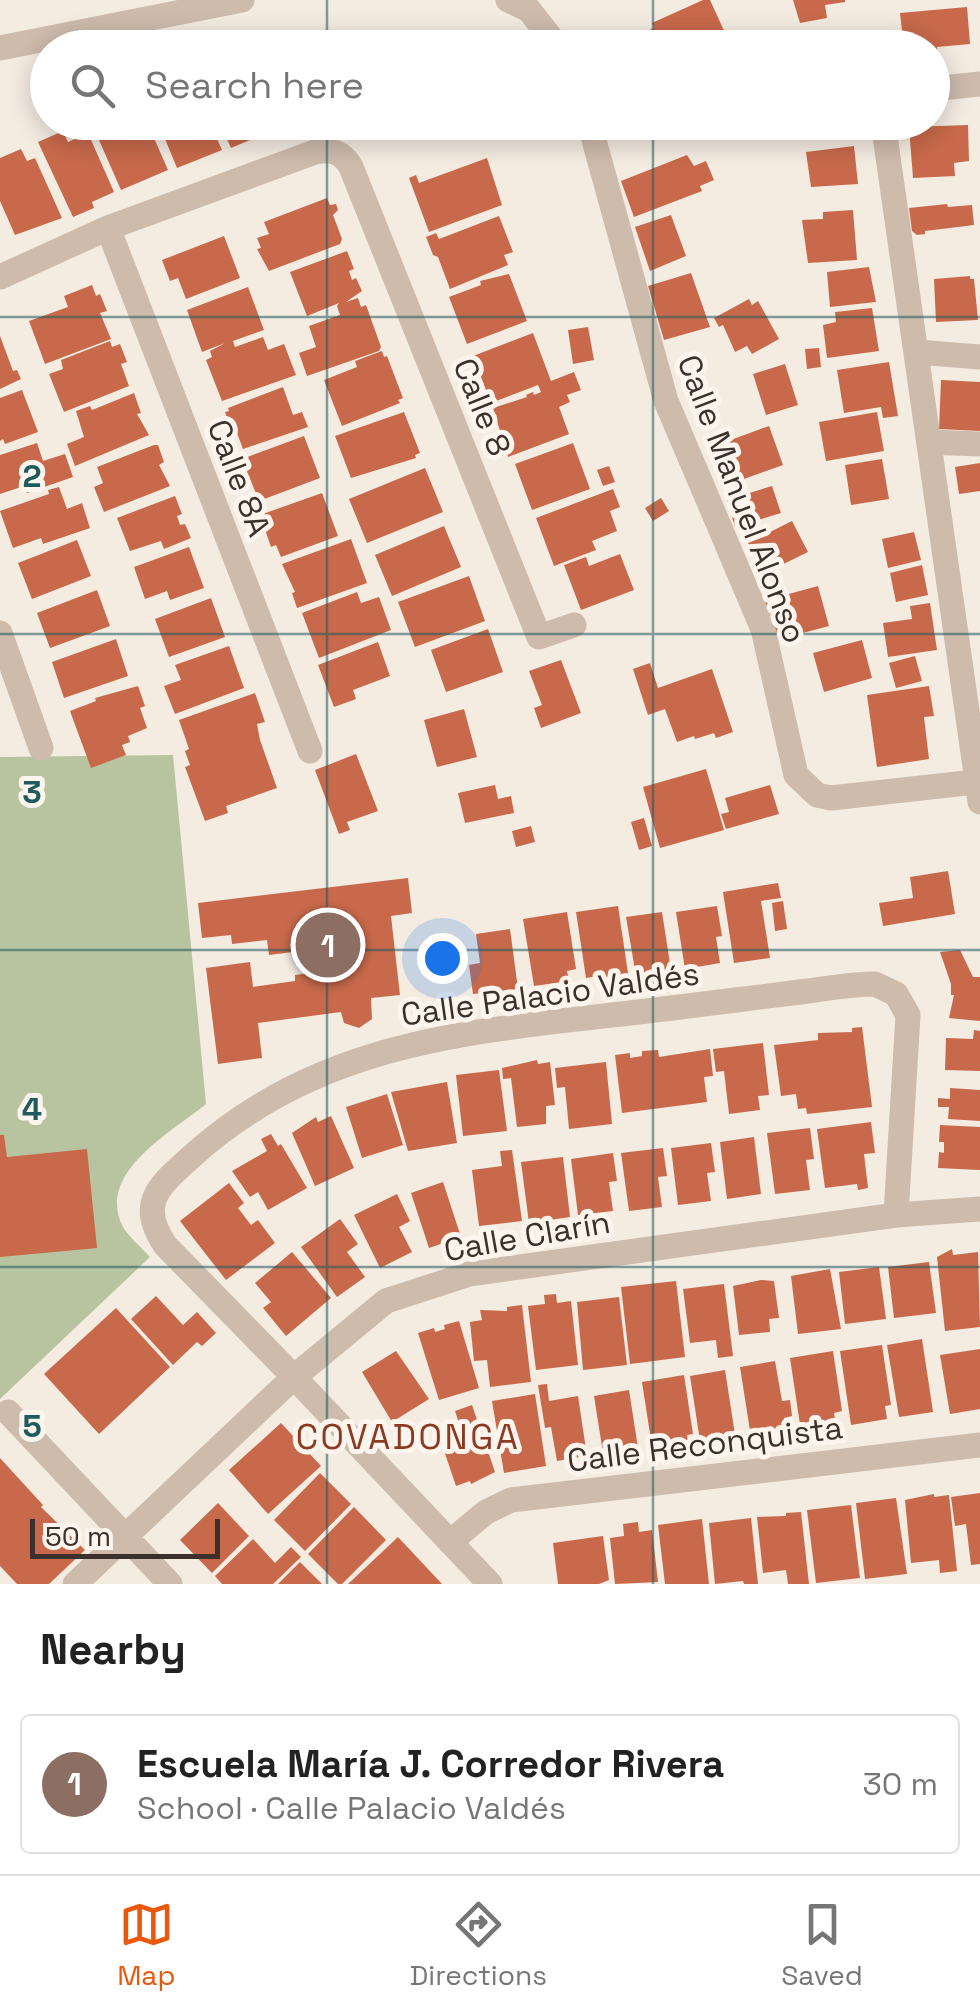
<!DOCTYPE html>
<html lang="en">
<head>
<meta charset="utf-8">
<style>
  body { margin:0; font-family:"Space Grotesk",sans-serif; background:#f6f6f6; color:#222 }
  .scale { position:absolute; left:30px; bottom:25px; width:190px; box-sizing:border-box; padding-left:10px; border:5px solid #3b302b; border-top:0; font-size:28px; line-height:35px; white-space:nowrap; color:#3b302b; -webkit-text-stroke:8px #fbf5ee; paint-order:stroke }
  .you { position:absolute; left:442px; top:958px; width:35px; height:35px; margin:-25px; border:8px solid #fff; border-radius:50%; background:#1a73e8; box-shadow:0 0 0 15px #1a73e833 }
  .badge { display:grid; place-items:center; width:65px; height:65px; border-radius:50%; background:#ea580c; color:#fff; font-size:32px; font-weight:700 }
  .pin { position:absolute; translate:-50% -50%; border:5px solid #fff; box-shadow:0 2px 10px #0006 }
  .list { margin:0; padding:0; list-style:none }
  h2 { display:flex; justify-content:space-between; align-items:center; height:130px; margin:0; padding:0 40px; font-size:42px }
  h2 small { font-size:32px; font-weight:400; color:#767676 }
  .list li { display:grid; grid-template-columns:65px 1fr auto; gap:30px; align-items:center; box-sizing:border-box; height:140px; margin:0 20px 20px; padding:0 20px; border:2px solid #e0e0e0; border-radius:10px }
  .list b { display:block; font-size:38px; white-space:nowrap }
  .list p { margin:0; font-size:32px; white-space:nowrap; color:#767676 }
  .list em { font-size:32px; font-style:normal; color:#767676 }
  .icon { flex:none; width:55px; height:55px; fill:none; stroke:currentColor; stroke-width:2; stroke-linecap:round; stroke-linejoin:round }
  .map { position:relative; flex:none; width:980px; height:1584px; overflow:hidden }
  .search { position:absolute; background:#fff; box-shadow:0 5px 25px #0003; left:30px; right:30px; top:30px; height:110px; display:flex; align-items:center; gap:25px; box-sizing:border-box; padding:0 35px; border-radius:55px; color:#767676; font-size:38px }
  .sheet { height:290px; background:#fff }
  nav { display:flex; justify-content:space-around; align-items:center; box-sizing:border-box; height:140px; border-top:2px solid #e0e0e0; background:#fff; font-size:28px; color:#767676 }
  nav a { display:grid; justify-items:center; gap:5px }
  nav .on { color:#ea580c }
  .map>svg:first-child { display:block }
  .green { fill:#b8c4a0 }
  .building { fill:#c8694b }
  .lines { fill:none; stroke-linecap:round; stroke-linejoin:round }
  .minor { stroke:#cdbbac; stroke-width:25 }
  .grid { fill:none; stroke:#1f5a5e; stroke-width:2.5; stroke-opacity:0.55 }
  .labels { text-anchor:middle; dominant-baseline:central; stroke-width:10; stroke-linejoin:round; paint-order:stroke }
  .street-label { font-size:32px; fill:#3b302b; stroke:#fbf5ee }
  .neighbourhood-label { font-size:35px; letter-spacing:2.5px; fill:#8c3b22; stroke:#fbf5ee }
  .grid-label { font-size:32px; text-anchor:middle; font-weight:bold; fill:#1f5a5e; stroke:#fbf5ee; stroke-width:10; stroke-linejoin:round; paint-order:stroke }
</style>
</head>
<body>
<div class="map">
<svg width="980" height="1584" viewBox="0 0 980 1584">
  <rect width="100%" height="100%" fill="#f4ebe1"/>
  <!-- green -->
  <path class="green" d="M173,755L206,1104C172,1132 95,1173 123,1227C129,1237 142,1248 150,1257L0,1399V757Z"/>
  <!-- building -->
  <path class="building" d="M703,0H710L726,35L704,48H654L647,31L654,28L652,23Z
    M793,0H845V2L825,5L827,18L800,23Z
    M967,7L970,44L937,47L938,56H932V48H904L900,13Z
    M91,122H147L168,170L121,190Z
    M158,122H200L203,128L211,125L222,150L177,168Z
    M219,122H273L276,129L231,148Z
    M968,125L969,161L954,163L955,176L913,178L909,127Z
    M63,131L68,142L88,133L114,192L92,202L94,208L73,217L38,142Z
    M854,146L858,184L811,187L806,152Z
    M21,149L27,161L35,158L62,218L15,235L0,201V158Z
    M687,155L694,166L706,161L714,180L700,186L702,191L634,217L621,181Z
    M487,158L502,205L429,232L409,178L416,175L419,183Z
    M327,198L330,205L336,204L338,210L333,215L342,239L340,244L269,271L257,249L261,248L257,238L269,234L264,222Z
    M947,204L948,207L972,205L974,225L925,231V234L917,235L912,231L909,208Z
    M853,210L857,260L808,263L802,220L823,219V212Z
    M671,215L686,256L650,271L635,227Z
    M499,216L513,252L504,255L508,265L450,289L438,257L433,255L426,237L436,233L439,239Z
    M224,236L240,278L186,299L178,278L170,281L162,260Z
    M347,251L354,269L349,271L352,280L356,278L362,291L346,302L358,298L361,307L366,305L381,347L379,351L307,376L299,353L316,347L309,326L340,315L337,306L339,303L307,316L290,272Z
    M869,267L876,302L830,307L827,272Z
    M691,273L710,327L664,340L648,286Z
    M509,274L527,321L467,344L449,297L481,285L480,281Z
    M970,276V279H974L978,320L936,322L934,279Z
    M92,285L96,296L100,294L107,311L100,313L111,339L45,364L29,321L68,307L64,296Z
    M248,287L264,330L233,341L235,347L263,337L268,350L284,344L296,375L222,401L206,360L212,357L210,351L225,343L202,352L187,310Z
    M749,299L752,305L758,301L779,339L752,354L747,346L735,352L723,325L719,327L714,318Z
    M872,308L879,351L827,358L823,325L836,322L835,312Z
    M588,327L594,360L573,364L568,330Z
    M533,333L551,381L574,372L581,390L567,395L570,402L559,407L569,434L508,457L493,408L527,397L526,395L533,392L534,395L541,392L538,385L491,403L473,356Z
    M0,336L13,371L17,370L21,379L0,389Z
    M110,341L112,347L120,344L127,362L121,364L129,386L64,412L49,374L63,369L61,360Z
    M819,348L821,367L807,369L805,349Z
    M382,351L384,357L387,356L403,398L398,400L400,403L342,426L324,380L357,367L355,361Z
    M889,362L898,416L883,418L881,407L844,413L837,370Z
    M785,364L798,405L766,415L753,374Z
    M941,380L980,382V431L939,429Z
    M283,387L293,415L302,412L308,427L243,449L234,425L230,427L225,412L229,411L228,408Z
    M22,390L38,432L5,444L3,439L0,441V398Z
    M134,393L141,413L137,414L149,435L75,466L67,444L84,437L76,411L90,406L92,410Z
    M404,412L420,453L415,455L416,458L351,478L335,436Z
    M877,412L884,451L826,461L819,422Z
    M769,426L783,465L730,484L729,478L721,481L718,471L725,468L717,445Z
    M304,436L320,478L259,501L242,459Z
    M37,443L43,461L65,454L73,477L27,493L24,486L0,494V455Z
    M573,443L590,489L532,510L515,464Z
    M154,445H158L164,462L159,465L170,486L104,512L94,487L103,483L97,467Z
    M882,459L889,499L851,505L845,465Z
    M980,463V491L959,494L955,467Z
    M609,466L615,482L603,486L597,470Z
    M425,468L443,512L367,543L349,499Z
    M772,486L781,513L735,527L727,500Z
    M59,487L67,509L82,503L90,528L43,544L41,538L13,548L0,511L49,494L48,490Z
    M613,489L620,507L610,511L617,531L592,541L596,550L554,566L536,518Z
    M322,493L338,536L281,557L276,545L271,547L260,515Z
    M175,496L182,514L177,516L180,525L185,524L191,538L164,549L161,541L130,551L117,518Z
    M661,498L669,511L653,521L645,508Z
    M792,521L808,552L763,574L748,543Z
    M444,526L461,567L392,596L375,555Z
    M914,532L921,560L888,568L882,539Z
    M351,539L367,583L297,608L292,593L295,592L282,564Z
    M77,540L91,576L32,599L18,563Z
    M189,547L204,588L170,600L167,591L145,599L134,567Z
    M620,554L634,590L581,610L564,565L586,557L589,566Z
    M922,565L928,595L896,602L890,573Z
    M469,576L485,621L415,647L398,602Z
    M818,586L829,626L773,641L763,601Z
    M97,590L110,626L50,648L37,613Z
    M357,592L361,603L379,597L391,630L319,658L302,613Z
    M211,598L225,637L169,657L155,619Z
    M930,603L937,650L888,657L883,623L912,619L910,606Z
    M488,629L503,672L446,692L431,650Z
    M116,639L128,676L64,698L52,662Z
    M862,640L872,678L824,692L813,653Z
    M378,642L390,676L353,690L356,699L334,707L318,665Z
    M229,646L244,688L175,714L164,686L181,680L175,665Z
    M915,656L922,681L896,688L889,663Z
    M561,660L581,713L541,728L534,708L542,705L529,671Z
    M650,663L658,688L712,669L733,732L716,738L714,733L695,739L694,736L677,742L665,709L648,715L633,669Z
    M138,686L145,706L140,708L147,728L128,736L130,742L122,745L126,755L91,768L70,711L96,701L95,698Z
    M929,686L934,716L924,717L929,759L877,767L867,695Z
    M255,693L265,722L257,724L260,740L277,788L226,806L228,813L205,821L185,767L190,765L185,751L189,749L179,720Z
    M464,709L477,757L437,767L424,720Z
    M356,754L378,811L347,822L350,830L339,834L315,770Z
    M706,769L724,830L660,848L643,787Z
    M495,785L498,799L511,796L514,813L465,823L458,793Z
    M770,785L779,814L726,829L721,814L729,812L725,798Z
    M644,818L652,846L639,850L631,822Z
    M531,826L535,842L516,847L512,831Z
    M948,871L955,914L883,926L879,903L913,898L910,877Z
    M408,878L412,913L391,916L400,995L371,998L372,1019L359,1028L344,1023L341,1012L258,1023L262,1058L218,1064L206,968L250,962L253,987L295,981V975L352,968L348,930H343L346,952L332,954L329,932L299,936L301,951L269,955L267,940L232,944L231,935L202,938L198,903Z
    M778,883L781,898L761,901L770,958L734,963L723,892Z
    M783,901L787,929L775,931L772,903Z
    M618,906L629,980L605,983L603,975L586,978L576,912Z
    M717,906L722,936L716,937L720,963L685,969L676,912Z
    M567,912L576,969L567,971L569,981L534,986L523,919Z
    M662,912L671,970L636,976L626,917Z
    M510,929L518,989L473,994L469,965L480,963L476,934Z
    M960,950L973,977H980V1021L949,1018L954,995H951V984L940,952Z
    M862,1027L872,1107L807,1114L806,1108L798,1109L796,1094L781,1096L774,1045L818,1040V1033L852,1032V1028Z
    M974,1030L980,1031V1071L945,1070L946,1038L973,1039Z
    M763,1043L769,1095L758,1096L760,1110L729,1114L724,1071L716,1072L713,1049Z
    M710,1049L713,1076L704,1077L707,1102L622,1113L615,1055L630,1053V1058L642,1056V1051L658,1050L659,1057Z
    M537,1060L538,1064L550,1062L555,1105L546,1106V1124L517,1127L511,1078L503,1079L502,1068Z
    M606,1062L612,1124L569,1129L565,1087L557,1088L555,1068Z
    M499,1070L507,1131L463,1136L456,1075Z
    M447,1082L457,1143L408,1151L391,1092Z
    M950,1088L980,1090V1121L948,1119L949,1107H938V1098L950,1099Z
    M387,1094L403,1145L362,1158L346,1107Z
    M331,1116L354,1168L315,1186L292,1133L316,1117L318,1122Z
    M871,1122L875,1153L864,1154L868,1188L858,1190L857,1184L825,1188L817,1129Z
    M940,1125L980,1127V1170L938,1168L939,1152L944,1153V1142H939Z
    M810,1128L814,1159L806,1160L810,1190L775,1194L767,1133Z
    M271,1134L278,1146L281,1144L307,1188L268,1210L258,1192L250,1197L232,1171L267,1151L261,1139Z
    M0,1135H4L7,1157L87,1149L97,1248L0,1257Z
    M754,1137L761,1194L727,1199L720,1142Z
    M711,1143L715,1172L707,1173L711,1201L678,1205L671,1148Z
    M663,1148L667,1176L658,1177L662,1207L629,1211L621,1153Z
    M512,1150L522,1221L479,1226L472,1170L502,1166L500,1151Z
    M613,1153L617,1181L609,1182L613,1211L578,1215L571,1159Z
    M563,1157L570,1217L529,1223L521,1162Z
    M443,1182L461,1237L429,1248L411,1193Z
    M229,1183L244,1203L238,1208L251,1225L258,1220L275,1243L226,1280L180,1221Z
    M397,1194L410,1221L399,1227L412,1252L380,1268L354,1215Z
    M340,1219L358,1244L347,1252L365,1277L337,1297L301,1247Z
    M952,1249L953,1255L978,1252L980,1327L945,1331L937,1257Z
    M292,1252L331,1298L286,1336L263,1308L271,1302L255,1283Z
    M929,1262L936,1313L894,1318L888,1267Z
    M879,1267L886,1319L845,1324L839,1272Z
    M830,1269L841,1329L798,1334L791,1276Z
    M761,1280L774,1281L779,1318L769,1319L770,1332L739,1335L733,1286Z
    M676,1281L685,1357L630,1364L621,1287Z
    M724,1284L733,1356L718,1358L716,1340L690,1343L683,1289Z
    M556,1294L557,1303L571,1301L578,1365L536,1370L528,1306L545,1304L544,1295Z
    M156,1296L183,1325L197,1312L216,1333L202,1346L197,1342L173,1365L131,1319Z
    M619,1297L627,1365L583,1370L577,1302Z
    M522,1305L531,1382L490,1387L487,1360L474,1361L470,1322L482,1320L480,1310L507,1311V1307Z
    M116,1308L170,1367L99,1434L44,1374Z
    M459,1321L479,1388L439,1400L418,1333L434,1328L435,1332L445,1329L444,1325Z
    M922,1339L933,1412L899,1417L887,1345Z
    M882,1345L891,1405L885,1406L887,1419L851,1425L840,1351Z
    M980,1349V1409L950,1414L940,1355Z
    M396,1351L429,1399L392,1422L362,1372Z
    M833,1351L842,1411L834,1413L836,1425L801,1431L790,1358Z
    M775,1361L782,1401L790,1400L792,1416L784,1418L787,1432L751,1437L740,1367Z
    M725,1370L736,1441L701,1447L690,1376Z
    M684,1375L693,1434L687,1435L688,1442L652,1447L642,1382Z
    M547,1384L549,1401L578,1396L587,1456L557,1461L551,1427L545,1428L538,1385Z
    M629,1390L638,1448L603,1453L594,1396Z
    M535,1394L546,1466L504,1473L492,1401Z
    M472,1405L495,1472L471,1484L470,1481L456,1486L438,1433L460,1426L455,1411Z
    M281,1423L321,1466L268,1514L229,1470Z
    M0,1458L43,1505L41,1507L85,1550L49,1584H17L0,1566Z
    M320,1473L351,1504L305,1551L274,1520Z
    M980,1493V1564L971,1565L966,1524L955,1526L951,1497Z
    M934,1494V1497L949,1495L957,1571L940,1573L939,1560L911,1563L905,1500Z
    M896,1498L907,1574L865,1579L856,1503Z
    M218,1503L249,1536L212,1573L180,1540Z
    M851,1505L860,1578L816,1583L807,1510Z
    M354,1507L386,1540L342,1584H338L308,1554Z
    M801,1512L809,1584H788L786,1570L763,1573L757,1517L786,1516V1513Z
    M751,1518L758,1584H744L743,1581L715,1584L709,1523Z
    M702,1519L709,1584H665L658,1525Z
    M638,1522L639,1532L652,1530L658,1582L615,1584L610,1538L624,1536L623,1524Z
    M603,1536L609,1580L599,1584H558L553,1543Z
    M398,1537L442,1584H348Z
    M253,1539L275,1563L291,1547L301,1557L273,1584H222L215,1576Z
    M300,1562L322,1584H278Z"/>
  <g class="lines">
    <!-- minor -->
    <path class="minor" d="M508,0L529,10L559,48
      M0,48L242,0
      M932,89L980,84
      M589,122L666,401L763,629L796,775L817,795L831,798L975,782
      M883,122L980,802
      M108,228L310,751
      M0,277L108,228L315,152C332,148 343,153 351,167L539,637L574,625
      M917,352L980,357
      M929,442L980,444
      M0,633L41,748
      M8,1412L170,1584
      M450,1542L486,1512L511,1500L980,1445
      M75,1584L294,1377L386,1301L469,1274L896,1215L980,1209
      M490,1584L294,1377L165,1245C137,1203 159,1186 190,1158C327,1032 498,1030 672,1008C715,1003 757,997 800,992C825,989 850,984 875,984L896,994L908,1015L896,1215"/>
  </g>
  <!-- grid -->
  <path class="grid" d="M327,0V48M653,0V48M327,122V1584M653,122V1584M0,317H980M0,634H980M0,950H980M0,1267H980"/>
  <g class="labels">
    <!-- street labels -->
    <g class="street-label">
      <text transform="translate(482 407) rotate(68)">Calle 8</text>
      <text transform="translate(239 478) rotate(69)">Calle 8A</text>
      <text transform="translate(742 499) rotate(69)">Calle Manuel Alonso</text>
      <text transform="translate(550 994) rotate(-8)">Calle Palacio Valdés</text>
      <text transform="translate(527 1236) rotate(-10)">Calle Clarín</text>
      <text transform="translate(705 1444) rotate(-7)">Calle Reconquista</text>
    </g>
    <!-- neighbourhood labels -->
    <g class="neighbourhood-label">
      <text x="408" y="1437">COVADONGA</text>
    </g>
  </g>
  <g class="grid-label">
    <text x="32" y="487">2</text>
    <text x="32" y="803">3</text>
    <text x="32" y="1120">4</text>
    <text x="32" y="1437">5</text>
  </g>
</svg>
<div class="scale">50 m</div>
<div class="you"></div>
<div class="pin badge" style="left:328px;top:945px;background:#8d6e63">1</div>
<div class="search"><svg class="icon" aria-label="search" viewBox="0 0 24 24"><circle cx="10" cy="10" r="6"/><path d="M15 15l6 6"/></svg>Search here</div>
</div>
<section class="sheet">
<h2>Nearby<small></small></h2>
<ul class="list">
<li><span class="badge" style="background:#8d6e63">1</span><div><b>Escuela María J. Corredor Rivera</b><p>School · Calle Palacio Valdés</p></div><em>30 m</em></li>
</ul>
</section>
<nav>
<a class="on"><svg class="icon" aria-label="map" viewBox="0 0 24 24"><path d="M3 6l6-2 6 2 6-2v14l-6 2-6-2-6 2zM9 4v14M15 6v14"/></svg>Map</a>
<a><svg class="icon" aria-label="directions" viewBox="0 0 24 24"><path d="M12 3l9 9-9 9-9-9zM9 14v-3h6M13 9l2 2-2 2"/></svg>Directions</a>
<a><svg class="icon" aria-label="saved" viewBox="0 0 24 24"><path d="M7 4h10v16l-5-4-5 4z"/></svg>Saved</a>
</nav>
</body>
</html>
